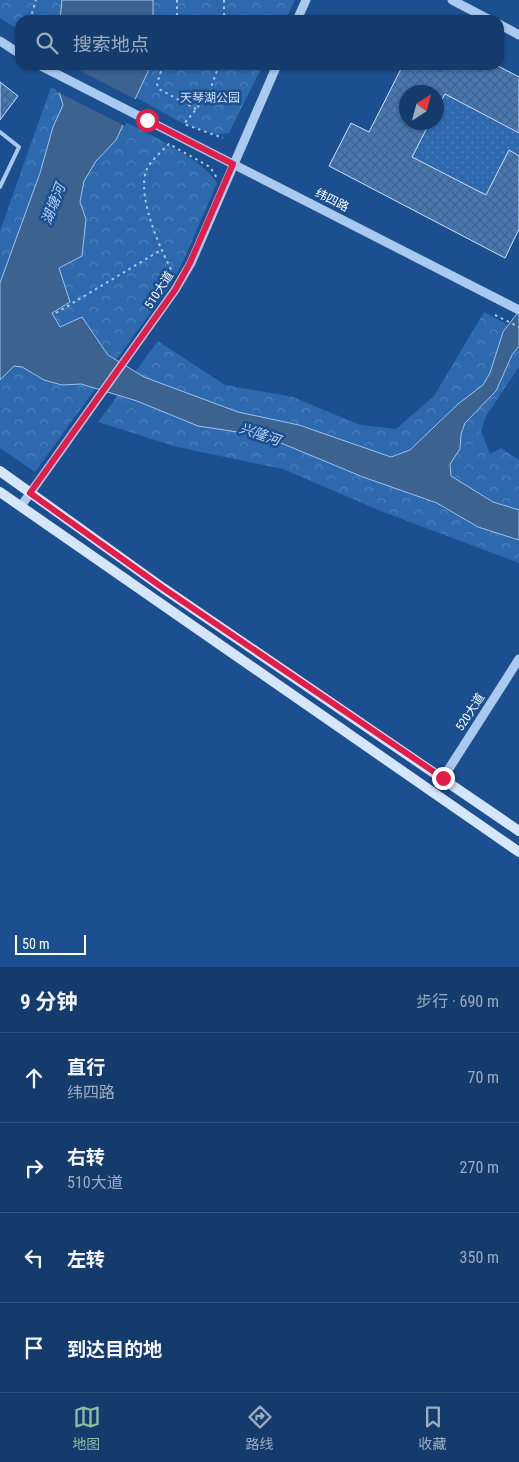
<!DOCTYPE html>
<html lang="zh">
<head>
<meta charset="utf-8">
<style>
  body { margin:0; font-family:"Roboto Condensed","Noto Sans SC",sans-serif; background:#214673; color:#f1f3f6 }
  .compass { position:absolute; left:399px; top:85px; width:45px; height:45px; border-radius:50%; background:#143b6b; box-shadow:0 1px 4px #0004; rotate:36deg }
  .scale { position:absolute; left:15px; bottom:12px; width:71px; box-sizing:border-box; padding-left:5px; border:2px solid #fff; border-top:0; font-size:14px; line-height:18px; white-space:nowrap; color:#fff; -webkit-text-stroke:4px #1b4f8f; paint-order:stroke }
  .stop { position:absolute; width:15px; height:15px; margin:-11px; border:4px solid #e11d48; border-radius:50%; background:#fff }
  .stop.end { background:#e11d48; border-color:#fff; box-shadow:0 1px 5px #0008 }
  .list { margin:0; padding:0; list-style:none }
  h2 { display:flex; justify-content:space-between; align-items:center; height:65px; margin:0; padding:0 20px; font-size:21px }
  h2 small { font-size:16px; font-weight:400; color:#9dadc1 }
  .list li { display:grid; grid-template-columns:32px 1fr auto; gap:15px; align-items:center; box-sizing:border-box; height:90px; padding:0 20px; border-top:1px solid #33557e }
  .list b { display:block; font-size:19px; white-space:nowrap }
  .list p { margin:0; font-size:16px; white-space:nowrap; color:#9dadc1 }
  .list em { font-size:16px; font-style:normal; color:#9dadc1 }
  .icon { flex:none; width:28px; height:28px; fill:none; stroke:currentColor; stroke-width:2; stroke-linecap:round; stroke-linejoin:round }
  .map { position:relative; flex:none; width:519px; height:967px; overflow:hidden }
  .search { position:absolute; background:#143b6b; box-shadow:0 1px 4px #0004; left:15px; right:15px; top:15px; height:55px; display:flex; align-items:center; gap:12px; box-sizing:border-box; padding:0 18px; border-radius:15px; color:#9dadc1; font-size:19px }
  .sheet { height:425px; background:#143b6b }
  nav { display:flex; justify-content:space-around; align-items:center; box-sizing:border-box; height:70px; border-top:1px solid #33557e; background:#143b6b; font-size:14px; color:#9dadc1 }
  nav a { display:grid; justify-items:center; gap:2px }
  nav .on { color:#8abfa5 }
  .map>svg:first-child { display:block }
  .grass { fill:url(#grass-dots) }
  .forest { fill:url(#forest-crowns) }
  .water { fill:#3c6290; stroke:#9cc4f0 }
  .pier { fill:#1b4f8f }
  .building { fill:url(#building-cross-hatch); stroke:#cfe3fa }
  .lines { fill:none; stroke-linecap:round; stroke-linejoin:round }
  .path { stroke:#a9c9ee; stroke-width:2; stroke-dasharray:2.5 4; stroke-linecap:butt }
  .service { stroke:#a9c9ee; stroke-width:4 }
  .tertiary { stroke:#a9c9ee; stroke-width:9 }
  .secondary { stroke:#d6e6fa; stroke-width:10 }
  .route { stroke:#e11d48; stroke-width:6 }
  .labels { text-anchor:middle; dominant-baseline:central; stroke-width:5; stroke-linejoin:round; paint-order:stroke }
  .park-label { font-size:12px; fill:#cfe3fa; stroke:#1b4f8f }
  .street-label { font-size:12px; fill:#fff; stroke:#1b4f8f }
  .water-label { font-size:14px; font-style:italic; fill:#b5d3f5; stroke:#1b4f8f }
</style>
</head>
<body>
<div class="map">
<svg width="519" height="967" viewBox="0 0 519 967">
  <defs>
    <pattern id="grass-dots" width="8" height="8" patternUnits="userSpaceOnUse" patternTransform="scale(1.25)"><rect width="8" height="8" fill="#2e69ad"/><path d="M2 2h.1M6 6h.1" fill="none" stroke="#4d80b9" stroke-width="1.8" stroke-linecap="round"/></pattern>
    <pattern id="forest-crowns" width="20" height="18" patternUnits="userSpaceOnUse" patternTransform="scale(1.25)"><rect width="20" height="18" fill="#2e69ad"/><path d="M2 6a3 3 0 1 1 6 0M12 15a3 3 0 1 1 6 0" fill="none" stroke="#4d80b9"/></pattern>
    <pattern id="building-cross-hatch" width="8" height="8" patternUnits="userSpaceOnUse" patternTransform="scale(1.25)"><rect width="8" height="8" fill="#4478b7"/><path d="M0 0l8 8M0 8l8-8" fill="none" stroke="#486282"/></pattern>
  </defs>
  <rect width="100%" height="100%" fill="#1b4f8f"/>
  <!-- grass -->
  <path class="grass" d="M445,94L519,133V156L510,151L486,195L412,157L430,123L436,122L437,110Z"/>
  <!-- forest -->
  <path class="forest" d="M0,0H295L285,20H20V31L0,18Z
    M77,65H263L229,133L217,135L184,124Z
    M51,87C86,104 201,152 217,183L183,262L169,287L35,472L0,448V231Z
    M484,312L519,331V367L486,416L481,431L490,454L501,448L519,460V563L378,510L283,469L177,447L98,422L158,341L225,385L293,397L360,425L396,429L434,396Z"/>
  <!-- water -->
  <path class="water" d="M62,0H153V20H60Z
    M66,65H151L116,140L96,161L84,181L80,202L86,219L82,256L59,268L70,302L52,313L60,327L82,317L108,355L144,377L238,412L299,425L391,457L410,450L458,404L483,385L490,373L503,332L519,311V346L512,355L496,391L465,423L461,434L460,449L450,464L451,476L493,502L519,510V540L478,527L437,503L363,477L264,436L198,426L137,401L81,384L62,385L44,380L22,367L14,366L0,380V283L40,173L53,127L63,105L58,88Z"/>
  <!-- pier -->
  <path class="pier" d="M63,65H69L137,100L125,126L56,91Z"/>
  <!-- building -->
  <path class="building" d="M403,65H496L519,77V133L445,94L436,110V92H406V122H430L412,157L486,195L509,150L519,156V229L505,258L329,166L351,123L369,132Z
    M0,82L18,96L0,120Z"/>
  <g class="lines">
    <!-- path -->
    <path class="path" d="M177,0V20
      M224,0V20
      M30,20L36,0
      M163,65L157,84L159,89L196,109
      M219,65L209,93L184,124L223,138
      M174,275C161,251 137,198 146,171C150,161 161,152 169,144L210,167L217,178
      M56,313L161,250
      M495,315L519,327"/>
    <!-- service -->
    <path class="service" d="M0,132L19,147L0,187"/>
    <!-- tertiary -->
    <path class="tertiary" d="M452,0L490,20
      M297,20L306,0
      M499,24L519,35
      M0,41L20,54
      M39,65L519,310
      M21,506L175,290L191,263L277,65
      M443,778L519,659"/>
    <!-- secondary -->
    <path class="secondary" d="M0,471L163,588L519,831
      M0,492L519,852"/>
  </g>
  <g class="lines">
    <!-- route -->
    <path class="route" d="M147,120L233,164L190,263L175,290L30,493L163,588L443,778"/>
  </g>
  <g class="labels">
    <!-- park labels -->
    <g class="park-label">
      <text x="210" y="98">天琴湖公园</text>
    </g>
    <!-- street labels -->
    <g class="street-label">
      <text transform="translate(332 200) rotate(27)">纬四路</text>
      <text transform="translate(159 290) rotate(-57)">510大道</text>
      <text transform="translate(470 712) rotate(-57)">520大道</text>
    </g>
    <!-- water labels -->
    <g class="water-label">
      <text transform="translate(53 204) rotate(-69)">湖塘河</text>
      <text transform="translate(260 434) rotate(19)">兴隆河</text>
    </g>
  </g>
</svg>
<svg class="compass" viewBox="-18 -18 36 36"><path d="M0-13l5 13h-10z" fill="#e53935"/><path d="M0 13l5-13h-10z" fill="#9dadc1"/></svg>
<div class="scale">50 m</div>
<div class="stop" style="left:147px;top:120px"></div>
<div class="stop end" style="left:443px;top:778px"></div>
<div class="search"><svg class="icon" aria-label="search" viewBox="0 0 24 24"><circle cx="10" cy="10" r="6"/><path d="M15 15l6 6"/></svg>搜索地点</div>
</div>
<section class="sheet">
<h2>9 分钟<small>步行 · 690 m</small></h2>
<ul class="list">
<li><svg class="icon" aria-label="ahead" viewBox="0 0 24 24"><path d="M12 20V5M6 11l6-6 6 6"/></svg><div><b>直行</b><p>纬四路</p></div><em>70 m</em></li>
<li><svg class="icon" aria-label="right" viewBox="0 0 24 24"><path d="M7 20v-9h11M14 6l5 5-5 5"/></svg><div><b>右转</b><p>510大道</p></div><em>270 m</em></li>
<li><svg class="icon" aria-label="left" viewBox="0 0 24 24"><path d="M17 20v-9H6M10 6l-5 5 5 5"/></svg><div><b>左转</b></div><em>350 m</em></li>
<li><svg class="icon" aria-label="arrive" viewBox="0 0 24 24"><path d="M6 21V4h12l-3 4 3 4H6"/></svg><div><b>到达目的地</b></div></li>
</ul>
</section>
<nav>
<a class="on"><svg class="icon" aria-label="map" viewBox="0 0 24 24"><path d="M3 6l6-2 6 2 6-2v14l-6 2-6-2-6 2zM9 4v14M15 6v14"/></svg>地图</a>
<a><svg class="icon" aria-label="directions" viewBox="0 0 24 24"><path d="M12 3l9 9-9 9-9-9zM9 14v-3h6M13 9l2 2-2 2"/></svg>路线</a>
<a><svg class="icon" aria-label="saved" viewBox="0 0 24 24"><path d="M7 4h10v16l-5-4-5 4z"/></svg>收藏</a>
</nav>
</body>
</html>
